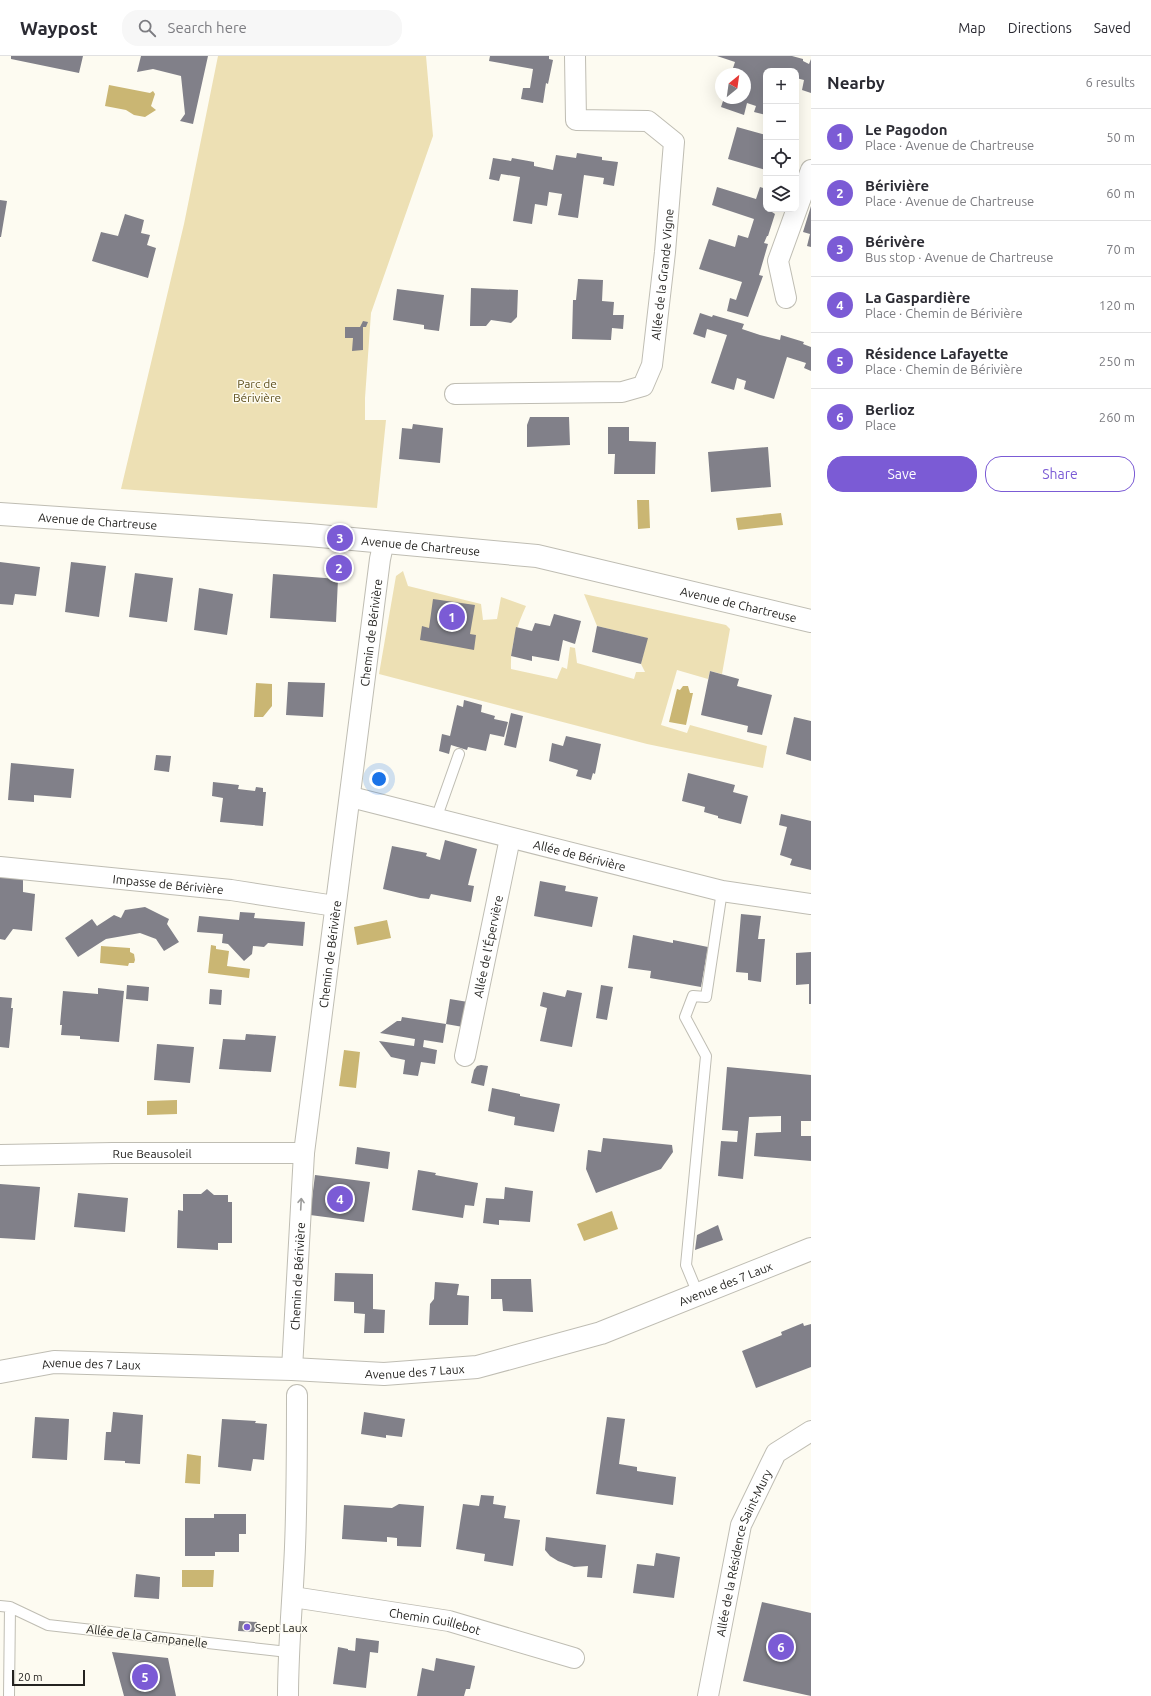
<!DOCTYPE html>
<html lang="en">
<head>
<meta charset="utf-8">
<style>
  body { margin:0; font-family:Ubuntu,sans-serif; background:#f7f7f7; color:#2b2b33 }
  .controls { position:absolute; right:12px; top:12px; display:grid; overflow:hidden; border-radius:8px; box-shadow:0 4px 16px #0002 }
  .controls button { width:36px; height:36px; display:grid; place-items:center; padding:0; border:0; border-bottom:1px solid #e1e1e2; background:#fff; color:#2b2b33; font:20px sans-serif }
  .compass { position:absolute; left:715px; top:12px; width:36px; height:36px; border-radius:50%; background:#fff; box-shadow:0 4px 16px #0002; rotate:29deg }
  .scale { position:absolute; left:12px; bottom:10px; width:73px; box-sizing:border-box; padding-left:4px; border:2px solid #242320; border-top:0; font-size:11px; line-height:14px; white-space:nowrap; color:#242320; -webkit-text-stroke:3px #fdfbf1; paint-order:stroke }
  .you { position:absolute; left:379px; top:723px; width:14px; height:14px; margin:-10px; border:3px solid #fff; border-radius:50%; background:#1a73e8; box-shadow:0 0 0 6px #1a73e833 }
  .badge { display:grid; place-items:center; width:26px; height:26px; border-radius:50%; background:#7b5bd5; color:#fff; font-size:13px; font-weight:700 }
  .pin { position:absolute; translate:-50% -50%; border:2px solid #fff; box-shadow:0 1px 4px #0006 }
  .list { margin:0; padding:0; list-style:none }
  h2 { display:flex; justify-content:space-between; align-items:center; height:52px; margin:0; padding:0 16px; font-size:17px }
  h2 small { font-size:13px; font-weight:400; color:#7c7c81 }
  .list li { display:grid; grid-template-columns:26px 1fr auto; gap:12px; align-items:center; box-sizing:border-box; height:56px; padding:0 16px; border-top:1px solid #e1e1e2 }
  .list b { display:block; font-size:15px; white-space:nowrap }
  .list p { margin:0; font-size:13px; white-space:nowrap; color:#7c7c81 }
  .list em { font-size:13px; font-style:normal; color:#7c7c81 }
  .actions { display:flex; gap:8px; padding:12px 16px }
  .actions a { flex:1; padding:9px 0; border:1px solid #7b5bd5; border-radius:16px; text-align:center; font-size:14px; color:#7b5bd5 }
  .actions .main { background:#7b5bd5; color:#fff }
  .icon { flex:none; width:22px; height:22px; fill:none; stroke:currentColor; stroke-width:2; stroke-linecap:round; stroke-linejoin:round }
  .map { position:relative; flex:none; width:811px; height:1640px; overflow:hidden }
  header { display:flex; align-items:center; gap:24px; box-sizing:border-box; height:56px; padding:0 20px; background:#fff; border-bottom:1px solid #e1e1e2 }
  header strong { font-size:19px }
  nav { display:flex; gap:22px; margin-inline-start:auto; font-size:14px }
  .search { width:280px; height:36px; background:#f7f7f7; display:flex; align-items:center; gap:10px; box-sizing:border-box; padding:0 14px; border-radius:16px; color:#7c7c81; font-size:15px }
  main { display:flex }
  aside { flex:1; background:#fff }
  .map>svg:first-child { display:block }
  .green { fill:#ede0b4 }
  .water { fill:#cab673 }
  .building { fill:#818089 }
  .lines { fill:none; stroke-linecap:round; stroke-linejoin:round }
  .service-casing { stroke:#bfbdb3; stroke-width:12 }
  .minor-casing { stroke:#bfbdb3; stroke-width:22 }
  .tertiary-casing { stroke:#bfbdb3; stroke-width:24 }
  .primary-casing { stroke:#bfbdb3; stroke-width:24 }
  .service { stroke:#fff; stroke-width:10 }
  .minor { stroke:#fff; stroke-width:20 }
  .tertiary { stroke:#fff; stroke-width:22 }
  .primary { stroke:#fff; stroke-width:22 }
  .oneway { stroke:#9c9c9b }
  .poi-dot { fill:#7b5bd5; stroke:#fdfbf1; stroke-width:1.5 }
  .labels { text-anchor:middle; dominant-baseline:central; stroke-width:3; stroke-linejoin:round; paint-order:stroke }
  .street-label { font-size:12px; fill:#242320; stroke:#fdfbf1 }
  .park-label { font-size:12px; fill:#5f511e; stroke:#fdfbf1 }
  .poi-label { font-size:12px; fill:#242320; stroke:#fdfbf1; text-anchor:start }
</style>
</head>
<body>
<header>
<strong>Waypost</strong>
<div class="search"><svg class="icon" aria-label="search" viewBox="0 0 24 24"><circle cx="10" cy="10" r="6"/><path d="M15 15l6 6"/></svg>Search here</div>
<nav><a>Map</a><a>Directions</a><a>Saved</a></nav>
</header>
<main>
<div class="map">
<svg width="811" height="1640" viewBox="0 0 811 1640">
  <rect width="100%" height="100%" fill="#fdfbf1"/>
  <!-- green -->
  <path class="green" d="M218,0H426L433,80L371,257L365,342V364H386L377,452L121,433L184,168Z
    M403,515L408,530L481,548L483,564L497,563L501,541L526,550C517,570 510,590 511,613L557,623L562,611L567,613L570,591L575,592L577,607L634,623L636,616H645L641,608L647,582L597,570L584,538L726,569L730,573L722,618L710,615L708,623L677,614L661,669L687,677L690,669L767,690L763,712L647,688L379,618L396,520Z"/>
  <!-- water -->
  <path class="water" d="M109,29L150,37L153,35L155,38L151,50L156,54L145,61L134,59L126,54L105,50Z
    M637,444H649L650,472L638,473Z
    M781,457L783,469L738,474L736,462Z
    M256,627L272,628V650L263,661H254Z
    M683,630H688L690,637H693L686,669L669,666L677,633L680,634Z
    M387,864L391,882L357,889L354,871Z
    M211,889L216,890V893L229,895L227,910L250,913L249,922L208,917Z
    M101,890L130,892V896L134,898L135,904L134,907H129L128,910L100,907Z
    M344,994L360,996L356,1032L339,1030Z
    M177,1044V1058L147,1059V1045Z
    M612,1155L618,1173L584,1185L577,1168Z
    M187,1398L201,1400L200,1428L185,1427Z
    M182,1514H214L213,1531H182Z"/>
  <!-- building -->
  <path class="building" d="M11,0H83L79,17L11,3Z
    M141,0H208L193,68L180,65L185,58L181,20L153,13L137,16Z
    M490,0H549V3L553,4L548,28L546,27L543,47L521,43L523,32H530L533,13L489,5Z
    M717,0H792L803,3V5L809,8L811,3V37L802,34L804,24L796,22V15H766V59L754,56L756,50L747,47L744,59L721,51L724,42H745V18H731L735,6Z
    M737,71L766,79V114L728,103Z
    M577,97L602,101V104L618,106L614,130L603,128L604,122L584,119L578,162L558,159L562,138L549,136L547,150L535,148L532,168L513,165L520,121L501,118L499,125L489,123L493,102L511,105L512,102L534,106V110L553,114L556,99L576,102Z
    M717,131L756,143L760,131L766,133V153H773L772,156L775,158L768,180H767L764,187L768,188L759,219L763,220L748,261L727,255L730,242L736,244L742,226L699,213L709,183L735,191L738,179L748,182L754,163L712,149Z
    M0,144L7,145L1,181H0Z
    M811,150V191L807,190L810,178L803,176Z
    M125,158L144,164L141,177L150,179L147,189L156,192L148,222L92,205L101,176L118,180Z
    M578,223L603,224L602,245L614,246L613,259H624L623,273L612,272L611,284L572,283L573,244H576Z
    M471,232L518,234L517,261L511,267L491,264L486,270H470Z
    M397,233L444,239L439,275L424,273V269L393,264Z
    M700,257L712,261L713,259L744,268L742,273L760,279L780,284L781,279L804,286L803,288L811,291V315L804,312L806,307L787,301L774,343L744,333L746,325L737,322L734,334L711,327L727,279L707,273L705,282L693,278Z
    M363,265L368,266L366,271H363V294L352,295L353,282H345V271H360Z
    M530,361H569L570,389L527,391V369Z
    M413,368L443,372L440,407L399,403L402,372L412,373Z
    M608,371H629V385L656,386L655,418H614L615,398H608Z
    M768,391L771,431L711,436L708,396Z
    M334,505L345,507L344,518L334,517Z
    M0,506L40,511L36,540L15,538L13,549L0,548Z
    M71,506L106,510L99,561L65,556Z
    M135,517L173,522L167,566L129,561Z
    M273,518L338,523L336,566L270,562Z
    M199,532L233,538L227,579L194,574Z
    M433,543L475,549L470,578L476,579L474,594L420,584L422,570L429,572Z
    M554,558L581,565L575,588L563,584L559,605L532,600V605L511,600L516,571L532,575L535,567L550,570Z
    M597,570L648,582L641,608L592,596Z
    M710,615L739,623L737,630L772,639L762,679L747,676L748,670L701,659Z
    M288,626L325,627L323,661L286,659Z
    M464,644L482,649L481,656L495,660L494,663L508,666L504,681L490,678L486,695L468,691L467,694L451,689L449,698L439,695L442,678L450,680L457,649L463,651Z
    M511,657L523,660L516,692L504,689Z
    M794,661L811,665V705L786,698Z
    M566,680L601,688L595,718L593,717L591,724L576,720L578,714L549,705L552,687L563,690Z
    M156,699L171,700L169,716L154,714Z
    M11,707L74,713L71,742L34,739V746L8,744Z
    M688,717L735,729L733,736L748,740L741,768L718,762V760L704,756L705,751L682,745Z
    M213,726L239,729L238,733L255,735L256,731L263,732V736H266L263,770L220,766L223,742L212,740Z
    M781,758L811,765V814L790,809L792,803L780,799L787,771L779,769Z
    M445,784L477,793L468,829L474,830L471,846L431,838L429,843L420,842L383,833L392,790L427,797L426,800L440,804Z
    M0,819L23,821V836L35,838L32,875L13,873L5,884L0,883Z
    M540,825L566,830L565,835L598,841L592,871L534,860Z
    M145,851L169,863L167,868L179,886L164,895L156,883L140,877L106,883L78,901L65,882L92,863L97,870L114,859L121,862L125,854Z
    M240,856L255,857L254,862L305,866L303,890L268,887L264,891L253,890L252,898L244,905L228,888L222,887L223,878L197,876L199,860L239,864Z
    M741,858L761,860L758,883H765L761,926L748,924V917L736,916Z
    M633,879L673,887V884L708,891L701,931L650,922L651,915L628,912Z
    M811,896V948H809V928L796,929V897Z
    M127,929L149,931L148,945L126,943Z
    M601,929L613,931L607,964L596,962Z
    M98,932L124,935L119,986L80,983V980L61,979L62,969H60L63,935L98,938Z
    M210,933L222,934L221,949L209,948Z
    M567,934L582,937L572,991L540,985L547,952L540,950L543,936L565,941Z
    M0,941L12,942L11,952H13L9,992L0,991Z
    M450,943L468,946L463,971L446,968L443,987L424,984L423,991L437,994L435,1008L421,1006L418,1020L403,1018L405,1004L391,1001L379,985L414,990L415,983L380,977L397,965H401L402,961L446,968Z
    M246,978L276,980L271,1016L219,1013L223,983L245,984Z
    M157,988L194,991L190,1027L154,1024Z
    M481,1009L488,1010L484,1030L471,1027L474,1014L477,1010Z
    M727,1011L811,1019V1065H801V1080H811V1105L754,1100L756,1077L781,1076V1060L749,1061L743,1123L718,1120L721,1085L737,1086L738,1075L722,1074Z
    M492,1032L520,1038V1040L560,1048L554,1076L514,1069L515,1061L488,1055Z
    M603,1082L672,1089L673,1096L661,1113L596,1137L586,1113L588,1094L601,1096Z
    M357,1091L390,1096L388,1113L355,1108Z
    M418,1114L436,1117L435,1119L478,1127L474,1150L465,1149L463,1162L412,1154Z
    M315,1119L370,1126L364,1166L310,1159Z
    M0,1128L40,1131L35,1184L0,1182Z
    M505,1131L533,1135L530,1166L499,1164V1169L483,1167L486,1142L504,1143Z
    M207,1133L214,1139H228V1146H232V1187H218V1194L177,1192L178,1154L183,1155V1138H201Z
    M78,1137L128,1142L125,1176L74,1171Z
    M718,1169L723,1184L695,1194L697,1179Z
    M335,1217L373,1218V1253L385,1254L384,1277H364L365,1258L354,1257V1246L334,1245Z
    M491,1223H531L533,1256L503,1255L502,1243H491Z
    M435,1226L459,1228L457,1239L469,1240L468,1269H429L430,1248L434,1243Z
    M803,1267L804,1270L811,1268V1311L756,1332L742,1295L782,1279L781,1276Z
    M113,1356L143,1359L140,1408L125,1407V1405L104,1404L106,1376H111Z
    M364,1356L405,1363L402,1381L386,1379V1382L361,1378Z
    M35,1361L69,1363L67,1404L32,1402Z
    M607,1361L625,1363L619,1408L637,1411V1415L676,1421L673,1449L596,1438Z
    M222,1363L256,1365L255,1367L267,1368L264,1404L253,1403L251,1415L218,1411Z
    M481,1439L494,1440L493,1448L506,1450L504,1462L520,1464L513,1510L484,1505L485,1498L456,1493L463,1448L479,1450Z
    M399,1448L424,1450L421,1491L397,1490V1482L387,1481V1486L342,1483L344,1449L392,1452Z
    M214,1458H246V1478H239V1496H215V1500H185V1462H214Z
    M546,1481L606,1489L602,1522L587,1521L588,1510L574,1511L558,1505L550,1500L545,1494Z
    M656,1497L680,1501L674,1542L633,1537L637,1508L654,1510Z
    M136,1518L160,1521L159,1543L134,1541Z
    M762,1546L811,1557V1640L743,1625Z
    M239,1565L257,1566L256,1576L238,1575Z
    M356,1582L379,1585L378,1597L370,1596L366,1632L333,1628L338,1591L348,1593V1594L355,1595Z
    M112,1596L168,1602L176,1640H124Z
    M436,1602L475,1610L470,1633H466L464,1640H417L422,1612L434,1615Z"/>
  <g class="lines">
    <!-- service casing -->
    <g class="service-casing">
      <path id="service" d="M436,763L459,698
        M698,1238L686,1209L706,1000L685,961L693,940L706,941L722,835
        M0,1550L10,1551L9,1640
        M10,1551L48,1569L288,1596"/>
    </g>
    <!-- minor casing -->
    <g class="minor-casing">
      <g id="minor">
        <path d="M786,242L778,205L811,114"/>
        <path id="s1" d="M455,338L622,336L643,330L652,309L665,196L674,86L648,65L576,64L575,0"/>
        <path id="s2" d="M351,741L722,835L811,848"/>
        <path id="s3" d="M0,811L231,834L335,850"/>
        <path id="s4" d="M465,1000L510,782"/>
        <path id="s5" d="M0,1099L113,1097H304"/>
        <path id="s6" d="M292,1313L304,1097L380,503L384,485"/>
        <path id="s7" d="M293,1541L449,1565L574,1602"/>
        <path d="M288,1640C288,1590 293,1541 295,1491C297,1441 297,1390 297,1339"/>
        <path id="s8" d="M708,1640L741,1469L776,1397L811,1375"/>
      </g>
    </g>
    <!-- tertiary casing -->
    <g class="tertiary-casing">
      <g id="tertiary">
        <path id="s9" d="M0,458L309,479L537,500L811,565"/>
      </g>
    </g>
    <!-- primary casing -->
    <g class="primary-casing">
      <g id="primary">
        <path id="s10" d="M0,1316L54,1306L292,1313L384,1318L477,1311L601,1277L811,1193"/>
      </g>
    </g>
    <!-- service -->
    <use href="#service" class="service"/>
    <!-- minor -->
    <use href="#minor" class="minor"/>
    <!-- tertiary -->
    <use href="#tertiary" class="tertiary"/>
    <!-- primary -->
    <use href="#primary" class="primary"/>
  </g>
  <!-- one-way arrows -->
  <defs><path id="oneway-shaft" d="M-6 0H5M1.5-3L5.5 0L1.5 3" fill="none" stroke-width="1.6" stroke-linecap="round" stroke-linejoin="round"/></defs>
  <use class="oneway" href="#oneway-shaft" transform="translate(301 1148) rotate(-87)"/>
  <!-- markers -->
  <circle class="poi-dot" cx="247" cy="1571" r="4"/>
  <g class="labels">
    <!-- street labels -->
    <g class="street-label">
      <text stroke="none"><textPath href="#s1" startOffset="303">Allée de la Grande Vigne</textPath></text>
      <text stroke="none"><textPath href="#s9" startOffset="98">Avenue de Chartreuse</textPath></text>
      <text stroke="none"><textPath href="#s9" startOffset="422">Avenue de Chartreuse</textPath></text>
      <text stroke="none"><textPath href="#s9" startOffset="746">Avenue de Chartreuse</textPath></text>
      <text stroke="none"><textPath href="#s6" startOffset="741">Chemin de Bérivière</textPath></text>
      <text stroke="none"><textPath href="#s2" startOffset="236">Allée de Bérivière</textPath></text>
      <text stroke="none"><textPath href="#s3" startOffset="169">Impasse de Bérivière</textPath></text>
      <text stroke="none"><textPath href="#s4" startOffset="112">Allée de l'Épervière</textPath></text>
      <text stroke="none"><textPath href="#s6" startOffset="417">Chemin de Bérivière</textPath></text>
      <text stroke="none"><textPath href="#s5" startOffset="152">Rue Beausoleil</textPath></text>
      <text stroke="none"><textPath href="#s6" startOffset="93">Chemin de Bérivière</textPath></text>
      <text stroke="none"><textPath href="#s10" startOffset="741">Avenue des 7 Laux</textPath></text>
      <text stroke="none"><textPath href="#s10" startOffset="92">Avenue des 7 Laux</textPath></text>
      <text stroke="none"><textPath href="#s10" startOffset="416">Avenue des 7 Laux</textPath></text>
      <text stroke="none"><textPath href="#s8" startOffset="148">Allée de la Résidence Saint-Mury</textPath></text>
      <text stroke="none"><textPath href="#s7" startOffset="144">Chemin Guillebot</textPath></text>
      <text transform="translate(147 1580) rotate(7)">Allée de la Campanelle</text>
    </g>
    <!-- park labels -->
    <g class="park-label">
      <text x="257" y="327">Parc de<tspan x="257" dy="14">Bérivière</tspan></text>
    </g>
    <!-- poi labels -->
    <g class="poi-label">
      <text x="255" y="1571">Sept Laux</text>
    </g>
  </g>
</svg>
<div class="controls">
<button>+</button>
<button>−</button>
<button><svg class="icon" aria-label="locate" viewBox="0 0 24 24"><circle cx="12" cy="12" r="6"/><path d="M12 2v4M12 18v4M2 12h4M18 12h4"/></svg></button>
<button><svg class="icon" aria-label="layers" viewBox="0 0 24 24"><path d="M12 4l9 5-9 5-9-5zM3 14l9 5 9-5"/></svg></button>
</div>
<svg class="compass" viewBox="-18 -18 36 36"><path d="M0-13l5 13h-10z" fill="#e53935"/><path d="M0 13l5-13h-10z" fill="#7c7c81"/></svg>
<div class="scale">20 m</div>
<div class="you"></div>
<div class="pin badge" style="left:452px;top:561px">1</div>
<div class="pin badge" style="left:339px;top:512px">2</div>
<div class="pin badge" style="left:340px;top:482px">3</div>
<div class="pin badge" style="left:340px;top:1143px">4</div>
<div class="pin badge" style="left:145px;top:1621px">5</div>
<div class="pin badge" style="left:781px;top:1591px">6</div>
</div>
<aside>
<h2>Nearby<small>6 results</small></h2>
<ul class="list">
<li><span class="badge">1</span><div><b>Le Pagodon</b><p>Place · Avenue de Chartreuse</p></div><em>50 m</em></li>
<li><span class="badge">2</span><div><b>Bérivière</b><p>Place · Avenue de Chartreuse</p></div><em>60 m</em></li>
<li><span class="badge">3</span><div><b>Bérivère</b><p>Bus stop · Avenue de Chartreuse</p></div><em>70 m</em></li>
<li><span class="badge">4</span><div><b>La Gaspardière</b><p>Place · Chemin de Bérivière</p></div><em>120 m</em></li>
<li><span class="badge">5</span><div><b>Résidence Lafayette</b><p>Place · Chemin de Bérivière</p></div><em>250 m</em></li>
<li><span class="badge">6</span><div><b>Berlioz</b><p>Place</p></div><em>260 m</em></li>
</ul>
<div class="actions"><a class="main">Save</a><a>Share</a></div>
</aside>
</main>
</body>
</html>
